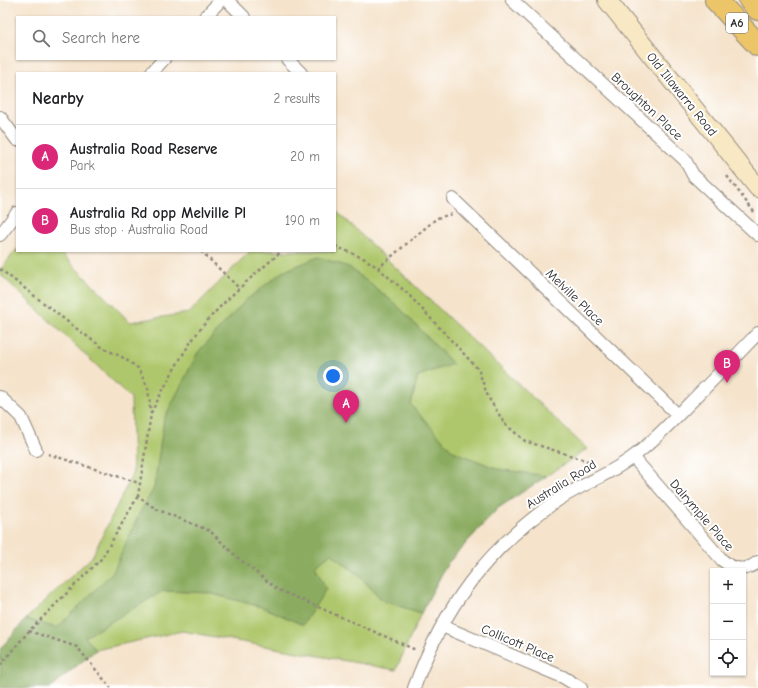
<!DOCTYPE html>
<html lang="en">
<head>
<meta charset="utf-8">
<style>
  body { margin:0; font-family:"Comic Neue",sans-serif; background:#f6f6f6; color:#202124 }
  .controls { position:absolute; right:12px; bottom:12px; display:grid; overflow:hidden; border-radius:0px; box-shadow:0 1px 3px #0004 }
  .controls button { width:36px; height:36px; display:grid; place-items:center; padding:0; border:0; border-bottom:1px solid #e0e0e0; background:#fff; color:#202124; font:20px sans-serif }
  .you { position:absolute; left:333px; top:376px; width:14px; height:14px; margin:-10px; border:3px solid #fff; border-radius:50%; background:#1a73e8; box-shadow:0 0 0 6px #1a73e833 }
  .badge { display:grid; place-items:center; width:26px; height:26px; border-radius:50%; background:#db2777; color:#fff; font-size:13px; font-weight:700 }
  .pin { position:absolute; translate:-50% -33px; filter:drop-shadow(0 1px 2px #0008) }
  .pin::after { content:''; position:absolute; top:21px; width:14px; height:12px; background:inherit; clip-path:polygon(0 0,100% 0,50% 100%) }
  .list { margin:0; padding:0; list-style:none }
  h2 { display:flex; justify-content:space-between; align-items:center; height:52px; margin:0; padding:0 16px; font-size:17px }
  h2 small { font-size:13px; font-weight:400; color:#757577 }
  .list li { display:grid; grid-template-columns:26px 1fr auto; gap:12px; align-items:center; box-sizing:border-box; height:64px; padding:0 16px; border-top:1px solid #e0e0e0 }
  .list b { display:block; font-size:15px; white-space:nowrap }
  .list p { margin:0; font-size:13px; white-space:nowrap; color:#757577 }
  .list em { font-size:13px; font-style:normal; color:#757577 }
  .icon { flex:none; width:22px; height:22px; fill:none; stroke:currentColor; stroke-width:2; stroke-linecap:round; stroke-linejoin:round }
  .map { position:relative; flex:none; width:758px; height:688px; overflow:hidden }
  .search { position:absolute; background:#fff; box-shadow:0 1px 3px #0004; left:16px; top:16px; width:320px; height:44px; display:flex; align-items:center; gap:10px; box-sizing:border-box; padding:0 14px; border-radius:0px; color:#757577; font-size:15px }
  .panel { position:absolute; background:#fff; box-shadow:0 1px 3px #0004; left:16px; top:72px; width:320px; height:180px; border-radius:0px }
  .map>svg:first-child { display:block }
  .green { fill:#afc76c; stroke:#6d794c }
  .forest { fill:#8bac60; stroke:#5b6c46 }
  .lines { fill:none; stroke-linecap:round; stroke-linejoin:round }
  .street-casing { stroke:#90877b; stroke-width:14 }
  .secondary-casing { stroke:#90877b; stroke-width:20 }
  .highway-casing { stroke:#90877b; stroke-width:24 }
  .path { stroke:#90877b; stroke-width:2.5; stroke-dasharray:3 3; stroke-linecap:butt }
  .street { stroke:#fff; stroke-width:12 }
  .secondary { stroke:#f8e8c3; stroke-width:18 }
  .highway { stroke:#edc569; stroke-width:22 }
  .labels { text-anchor:middle; dominant-baseline:central; stroke-width:4; stroke-linejoin:round; paint-order:stroke }
  .shield { fill:#fff; stroke:#6b6b6b; stroke-width:1 }
  .shield-label { font-size:12px; font-weight:bold; fill:#2b2b2b }
  .street-label { font-size:13px; fill:#2b2b2b; stroke:#fff }
</style>
</head>
<body>
<div class="map">
<svg width="758" height="688" viewBox="0 0 758 688">
  <rect width="100%" height="100%" fill="#fff"/>
  <filter id="ink" filterUnits="userSpaceOnUse"><feTurbulence type="fractalNoise" baseFrequency=".025" numOctaves="2"/><feDisplacementMap in="SourceGraphic" scale="8" xChannelSelector="R" yChannelSelector="G"/><feConvolveMatrix kernelMatrix="1 2 1 2 8 2 1 2 1" color-interpolation-filters="sRGB"/></filter>
  <filter id="wash" filterUnits="userSpaceOnUse"><feTurbulence type="fractalNoise" baseFrequency=".012" numOctaves="4" result="noise"/><feDisplacementMap in="SourceGraphic" scale="16" xChannelSelector="R" yChannelSelector="G"/><feGaussianBlur stdDeviation="0.9" result="paint"/><feColorMatrix in="noise" values="0 0 0 0 0 0 0 0 0 0 0 0 0 0 0 0 0 1.4 0 .05"/><feComposite in="paint" operator="in"/></filter>
  <g filter="url(#wash)">
    <rect width="100%" height="100%" fill="#f5e3cb"/>
    <!-- green -->
    <path class="green" d="M335,210L587,449L498,508L447,564L421,613L396,670L182,631L96,650L85,637L26,619L92,557L131,477L133,472L131,398L0,274V270L17,249V251H59L130,322L189,313L250,251H335Z"/>
    <!-- forest -->
    <path class="forest" d="M318,257L349,267L397,305L453,364L418,376L411,405L453,451L498,469L547,476L498,508L447,564L421,613L383,601L359,576L331,553L315,566L326,589L303,625L265,608L209,593L163,591L85,637L96,650L50,688H0V649L26,619L57,628L113,572L139,514L154,488L164,419L198,352L245,301L282,272Z"/>
  </g>
  <g filter="url(#ink)">
    <g class="lines">
      <!-- street casing -->
      <g class="street-casing">
        <path id="street" d="M227,0L244,17
          M512,0L685,160L693,175L758,235
          M205,17L221,0
          M287,59L301,73
          M151,73L164,59
          M0,117L17,140
          M453,199L678,415
          M0,235L17,213
          M0,397L21,417L36,450
          M633,457L722,560C734,570 745,572 758,562
          M442,626L563,677L581,688
          M414,688C443,608 487,548 558,500C582,484 611,474 634,456C654,441 671,422 689,404C712,381 735,357 758,333"/>
      </g>
      <!-- secondary casing -->
      <g class="secondary-casing">
        <path id="secondary" d="M607,0L758,188"/>
      </g>
      <!-- highway casing -->
      <g class="highway-casing">
        <path id="highway" d="M716,0L758,45
          M750,0L758,9"/>
      </g>
      <!-- path -->
      <path class="path" d="M727,176L754,212
        M335,246L365,259L378,268L437,218L452,214
        M201,251L239,288
        M378,268L407,293L478,369L488,397L505,424L525,441L591,462
        M0,269L73,326L103,348L122,357L138,368L148,388L151,414L138,496L156,509L210,531L238,558L277,589L416,650
        M151,413C164,388 177,362 193,339C216,306 252,277 282,251
        M48,454L139,483
        M29,631L77,647L111,688
        M0,665L29,631L102,558L138,496"/>
      <!-- street -->
      <use href="#street" class="street"/>
      <!-- secondary -->
      <use href="#secondary" class="secondary"/>
      <!-- highway -->
      <use href="#highway" class="highway"/>
    </g>
  </g>
  <g class="labels">
    <!-- shield labels -->
    <rect class="shield" x="726" y="13" width="22" height="20" rx="3"/>
    <g class="shield-label">
      <text x="737" y="23">A6</text>
    </g>
    <!-- street labels -->
    <g class="street-label">
      <text transform="translate(682 94) rotate(51)">Old Illawarra Road</text>
      <text transform="translate(647 106) rotate(43)">Broughton Place</text>
      <text transform="translate(575 297) rotate(44)">Melville Place</text>
      <text transform="translate(561 484) rotate(-32)">Australia Road</text>
      <text transform="translate(702 515) rotate(49)">Dalrymple Place</text>
      <text transform="translate(518 643) rotate(23)">Collicott Place</text>
    </g>
  </g>
</svg>
<div class="controls">
<button>+</button>
<button>−</button>
<button><svg class="icon" aria-label="locate" viewBox="0 0 24 24"><circle cx="12" cy="12" r="6"/><path d="M12 2v4M12 18v4M2 12h4M18 12h4"/></svg></button>
</div>
<div class="you"></div>
<div class="pin badge" style="left:346px;top:423px">A</div>
<div class="pin badge" style="left:727px;top:383px">B</div>
<div class="search"><svg class="icon" aria-label="search" viewBox="0 0 24 24"><circle cx="10" cy="10" r="6"/><path d="M15 15l6 6"/></svg>Search here</div>
<section class="panel">
<h2>Nearby<small>2 results</small></h2>
<ul class="list">
<li><span class="badge">A</span><div><b>Australia Road Reserve</b><p>Park</p></div><em>20 m</em></li>
<li><span class="badge">B</span><div><b>Australia Rd opp Melville Pl</b><p>Bus stop · Australia Road</p></div><em>190 m</em></li>
</ul>
</section>
</div>
</body>
</html>
